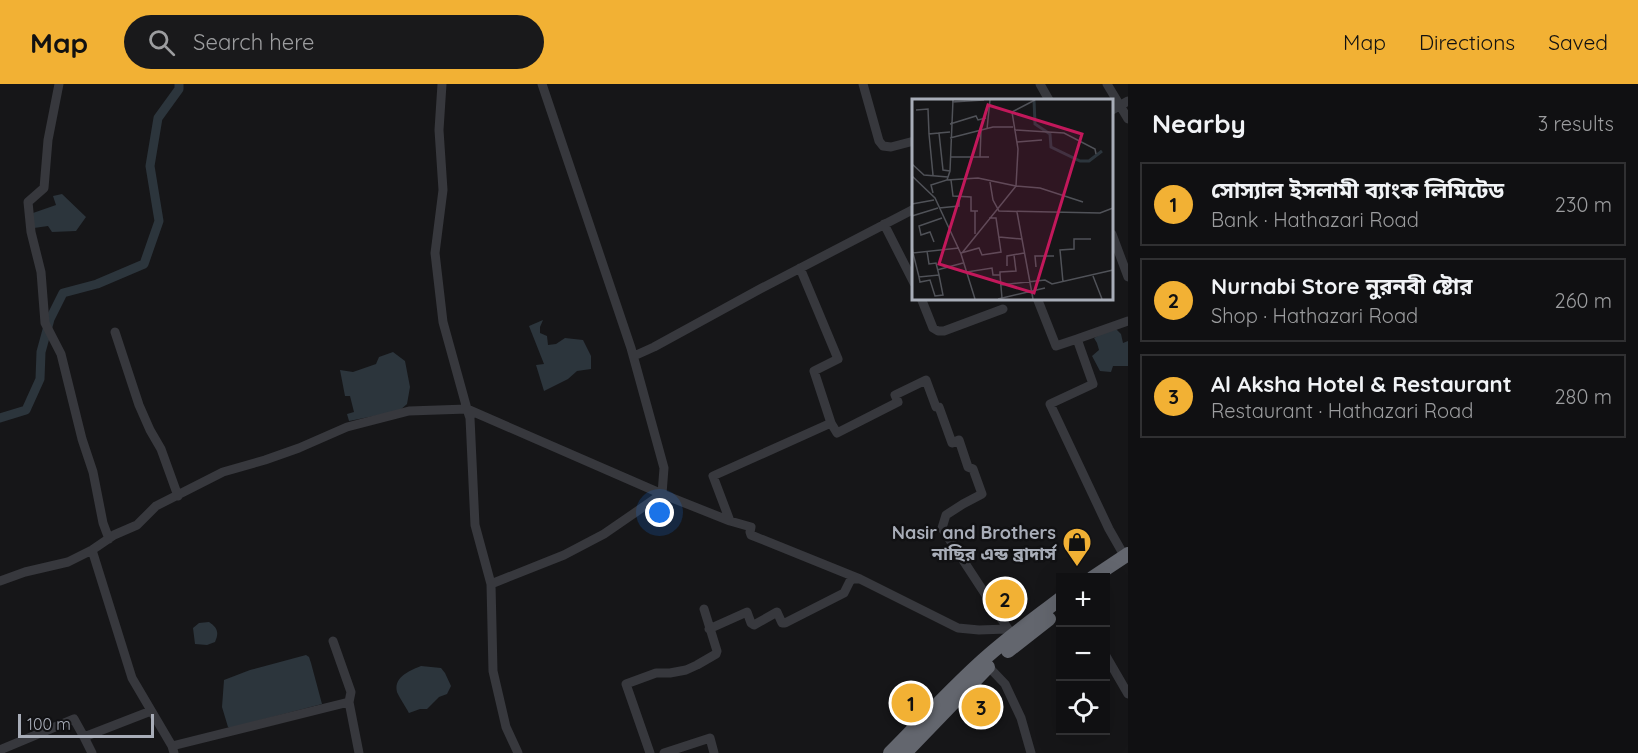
<!DOCTYPE html>
<html lang="en">
<head>
<meta charset="utf-8">
<style>
  body { margin:0; font-family:Quicksand,"Noto Sans Bengali",sans-serif; background:#19191b; color:#f1f3f6 }
  .controls { position:absolute; right:18px; bottom:18px; display:grid; overflow:hidden; border-radius:0px; box-shadow:0 6px 24px #0002 }
  .controls button { width:54px; height:54px; display:grid; place-items:center; padding:0; border:0; border-bottom:2px solid #303032; background:#101012; color:#f1f3f6; font:30px sans-serif }
  .scale { position:absolute; left:18px; bottom:15px; width:136px; box-sizing:border-box; padding-left:6px; border:3px solid #a8adb8; border-top:0; font-size:16px; line-height:21px; white-space:nowrap; color:#a8adb8; -webkit-text-stroke:4px #111113; paint-order:stroke }
  .you { position:absolute; left:660px; top:429px; width:21px; height:21px; margin:-15px; border:4px solid #fff; border-radius:50%; background:#1a73e8; box-shadow:0 0 0 9px #1a73e833 }
  .badge { display:grid; place-items:center; width:39px; height:39px; border-radius:50%; background:#f2b134; color:#111; font-size:20px; font-weight:700 }
  .pin { position:absolute; translate:-50% -50%; border:3px solid #fff; box-shadow:0 2px 6px #0006 }
  .list { margin:0; padding:0; list-style:none }
  h2 { display:flex; justify-content:space-between; align-items:center; height:78px; margin:0; padding:0 24px; font-size:26px }
  h2 small { font-size:20px; font-weight:400; color:#9c9d9f }
  .list li { display:grid; grid-template-columns:39px 1fr auto; gap:18px; align-items:center; box-sizing:border-box; height:84px; margin:0 12px 12px; padding:0 12px; border:2px solid #303032; border-radius:0px }
  .list b { display:block; font-size:22px; white-space:nowrap }
  .list p { margin:0; font-size:20px; white-space:nowrap; color:#9c9d9f }
  .list em { font-size:20px; font-style:normal; color:#9c9d9f }
  .icon { flex:none; width:33px; height:33px; fill:none; stroke:currentColor; stroke-width:2; stroke-linecap:round; stroke-linejoin:round }
  .map { position:relative; flex:none; width:1128px; height:669px; overflow:hidden }
  header { display:flex; align-items:center; gap:36px; box-sizing:border-box; height:84px; padding:0 30px; background:#f2b134; color:#111 }
  header strong { font-size:28px }
  nav { display:flex; gap:33px; margin-inline-start:auto; font-size:21px }
  .search { width:420px; height:54px; background:#19191b; display:flex; align-items:center; gap:15px; box-sizing:border-box; padding:0 21px; border-radius:33px; color:#9c9d9f; font-size:22px }
  main { display:flex }
  aside { flex:1; background:#101012 }
  .map>svg:first-child { display:block }
  .water { fill:#2c353c }
  .lines { fill:none; stroke-linecap:round; stroke-linejoin:round }
  .canal { stroke:#2c353c; stroke-width:9 }
  .minor { stroke:#37383d; stroke-width:9 }
  .highway { stroke:#63666e; stroke-width:14 }
  .labels { text-anchor:middle; dominant-baseline:central; stroke-width:5; stroke-linejoin:round; paint-order:stroke }
  .poi-label { font-size:18px; font-weight:bold; fill:#a8adb8; stroke:#111113; text-anchor:end }
  .inset-river { fill:none; stroke:#2c353c; stroke-width:3 }
  .inset-road { fill:none; stroke:#505258; stroke-width:1.5 }
  .view { fill:#c2185b; fill-opacity:0.15; stroke:#c2185b; stroke-width:3 }
  .inset-edge { fill:none; stroke:#a8adb8; stroke-width:3 }
</style>
</head>
<body>
<header>
<strong>Map</strong>
<div class="search"><svg class="icon" aria-label="search" viewBox="0 0 24 24"><circle cx="10" cy="10" r="6"/><path d="M15 15l6 6"/></svg>Search here</div>
<nav><a>Map</a><a>Directions</a><a>Saved</a></nav>
</header>
<main>
<div class="map">
<svg width="1128" height="669" viewBox="0 0 1128 669">
  <rect width="100%" height="100%" fill="#161618"/>
  <!-- water -->
  <path class="water" d="M62,110L86,133L76,147L52,148L48,142L34,144L33,129L56,121L53,112Z
    M543,236L540,243V249L547,252L548,261L556,260L565,254L583,256L591,272V285L577,287L568,295L544,307L536,281L544,280L529,242Z
    M1116,245L1121,250L1123,259L1128,257V282H1113L1111,288L1100,287L1092,272L1099,266L1097,259L1094,254L1105,248Z
    M393,268L405,277L410,303L407,320L399,327L349,337L347,330L354,328L350,312H345L340,286L353,288L376,280L379,273Z
    M209,538C218,544 219,549 215,558L207,561L195,560L193,544L199,539Z
    M306,571L309,573L311,579L322,620L230,644L228,643L222,623L224,596L250,586Z
    M421,582L441,584L445,589L451,602L447,610L439,613L427,625H420L409,629C407,625 398,611 397,608C393,593 411,586 421,582Z"/>
  <g class="lines">
    <!-- canal -->
    <path class="canal" d="M0,334L26,326L40,295L41,268L50,235L63,209L97,200L144,180L159,137L150,82L158,34L179,5V0"/>
    <!-- minor -->
    <path class="minor" d="M59,0L48,56L44,104L28,118L31,148L41,188L45,239L61,270L82,355L93,388L103,439L109,455
      M442,0L439,46L443,106L435,169L443,238L467,325L662,410L730,437L751,443L750,448L751,451L860,495L958,544L979,546L1007,545
      M863,0L879,57L883,62L891,63L914,57
      M1040,0L1049,16
      M1107,0L1128,35
      M1112,26L1128,17
      M884,140L914,199
      M1112,150L1128,193
      M800,184L838,275L814,287L831,339
      M921,214L933,244L938,247H944L1003,225
      M1037,214L1056,262L1077,255
      M115,248L139,321L150,346L161,365L178,412
      M634,272L654,263L760,205L914,125
      M730,437L713,392L831,339L837,349L898,318L895,311L926,296L936,323H939L952,359L959,356L968,383L973,385L982,410L963,420L946,431L942,444L1010,548
      M92,466L132,594L172,662L174,669
      M1125,473L1109,445L1050,320L1093,300L1077,255L1128,237
      M0,497L25,488L68,478L92,466L114,451L137,441L156,422L223,388L265,376L299,364L347,343L409,327L467,325L470,334L475,441L491,500L493,587L506,643L518,669
      M491,500L564,471L604,450L662,410L664,384L631,264L542,0
      M709,545L747,528L751,539L754,541L777,528L782,539H785L844,509L850,497L853,495H860
      M333,557L351,608L349,618L359,669
      M1106,572L1128,610
      M985,579L1005,600L1021,634L1031,669
      M84,653L92,669
      M172,662L349,618
      M0,666L74,635L84,653L151,627
      M650,669L626,600L656,589H670L686,586L697,581L716,570L717,567L704,525
      M664,669L710,654L714,669"/>
    <!-- highway -->
    <path class="highway" d="M1092,494L1128,470
      M1008,567L1049,535
      M890,669C920,639 949,607 981,578C1006,555 1034,535 1060,515
      M905,669L988,583"/>
  </g>
  <!-- icons -->
  <defs>
    <g id="shop-pin" transform="scale(1.5)"><path d="M0 17L-7.5 6A9.5 9.5 0 1 1 7.5 6Z" fill="#f2b134" stroke="#111113"/><path d="M-5-2.5h2.3a2.7 3.5 0 0 1 5.4 0H5L5.5 6h-11ZM-1.5-2.5h3a1.5 2.3 0 0 0-3 0Z" fill="#111"/></g>
  </defs>
  <g fill-rule="evenodd">
    <use href="#shop-pin" x="1077" y="458"/>
  </g>
  <g class="labels">
    <!-- poi labels -->
    <g class="poi-label">
      <text x="1056" y="448">Nasir and Brothers<tspan x="1056" dy="21">নাছির এন্ড ব্রাদার্স</tspan></text>
    </g>
  </g>
  <!-- overview -->
  <g transform="translate(912 15)">
    <rect width="201" height="201" fill="#161618"/>
    <path class="inset-river" d="M122,1L123,25L138,35L139,48L168,62H177L190,52"/>
    <path class="inset-road" d="M40,3L72,1M4,11L16,10L17,35M38,25L64,17L66,21L74,19M75,30L78,1M102,31L152,34L183,50L184,55M38,33L27,34L31,71L38,72M38,39L81,28H101M105,43L130,41M38,58H77M68,58L69,31M0,65L12,76L36,78M21,76L17,35L27,34M0,77L23,99L49,155L63,200M35,81L66,79L104,87L106,50L100,13L123,1M39,81L41,97L59,98V112H66M78,83L81,101L87,112L188,114L201,109M21,94L19,86L35,81L38,72L41,1M0,105L22,101M27,109L47,107V98M63,112V135M105,113L121,200M0,117L26,109M87,138L110,140M22,143L18,133L9,136L7,127L30,119M0,147L1,154L47,149M15,152L17,165L24,164L27,176M1,154L7,178L27,176L31,196L23,197L18,181L8,183L7,178M49,154L67,149L70,156L89,153L84,119H77M50,154L104,87L128,89L171,103M95,167V157L112,154M124,168L123,157H142M25,171L51,164M55,173L80,169L81,176H88L90,199M88,176V173L104,172L102,156M181,177L190,200M151,183L148,151L162,150V140H179M88,186L133,181L140,185L201,171M86,200L133,189"/>
    <path class="view" d="M76,6L170,35L122,194L27,165Z"/>
    <rect width="201" height="201" class="inset-edge"/>
  </g>
</svg>
<div class="controls">
<button>+</button>
<button>−</button>
<button><svg class="icon" aria-label="locate" viewBox="0 0 24 24"><circle cx="12" cy="12" r="6"/><path d="M12 2v4M12 18v4M2 12h4M18 12h4"/></svg></button>
</div>
<div class="scale">100 m</div>
<div class="you"></div>
<div class="pin badge" style="left:911px;top:619px">1</div>
<div class="pin badge" style="left:1005px;top:515px">2</div>
<div class="pin badge" style="left:981px;top:623px">3</div>
</div>
<aside>
<h2>Nearby<small>3 results</small></h2>
<ul class="list">
<li><span class="badge">1</span><div><b>সোস্যাল ইসলামী ব্যাংক লিমিটেড</b><p>Bank · Hathazari Road</p></div><em>230 m</em></li>
<li><span class="badge">2</span><div><b>Nurnabi Store নুরনবী ষ্টোর</b><p>Shop · Hathazari Road</p></div><em>260 m</em></li>
<li><span class="badge">3</span><div><b>Al Aksha Hotel &amp; Restaurant</b><p>Restaurant · Hathazari Road</p></div><em>280 m</em></li>
</ul>
</aside>
</main>
</body>
</html>
